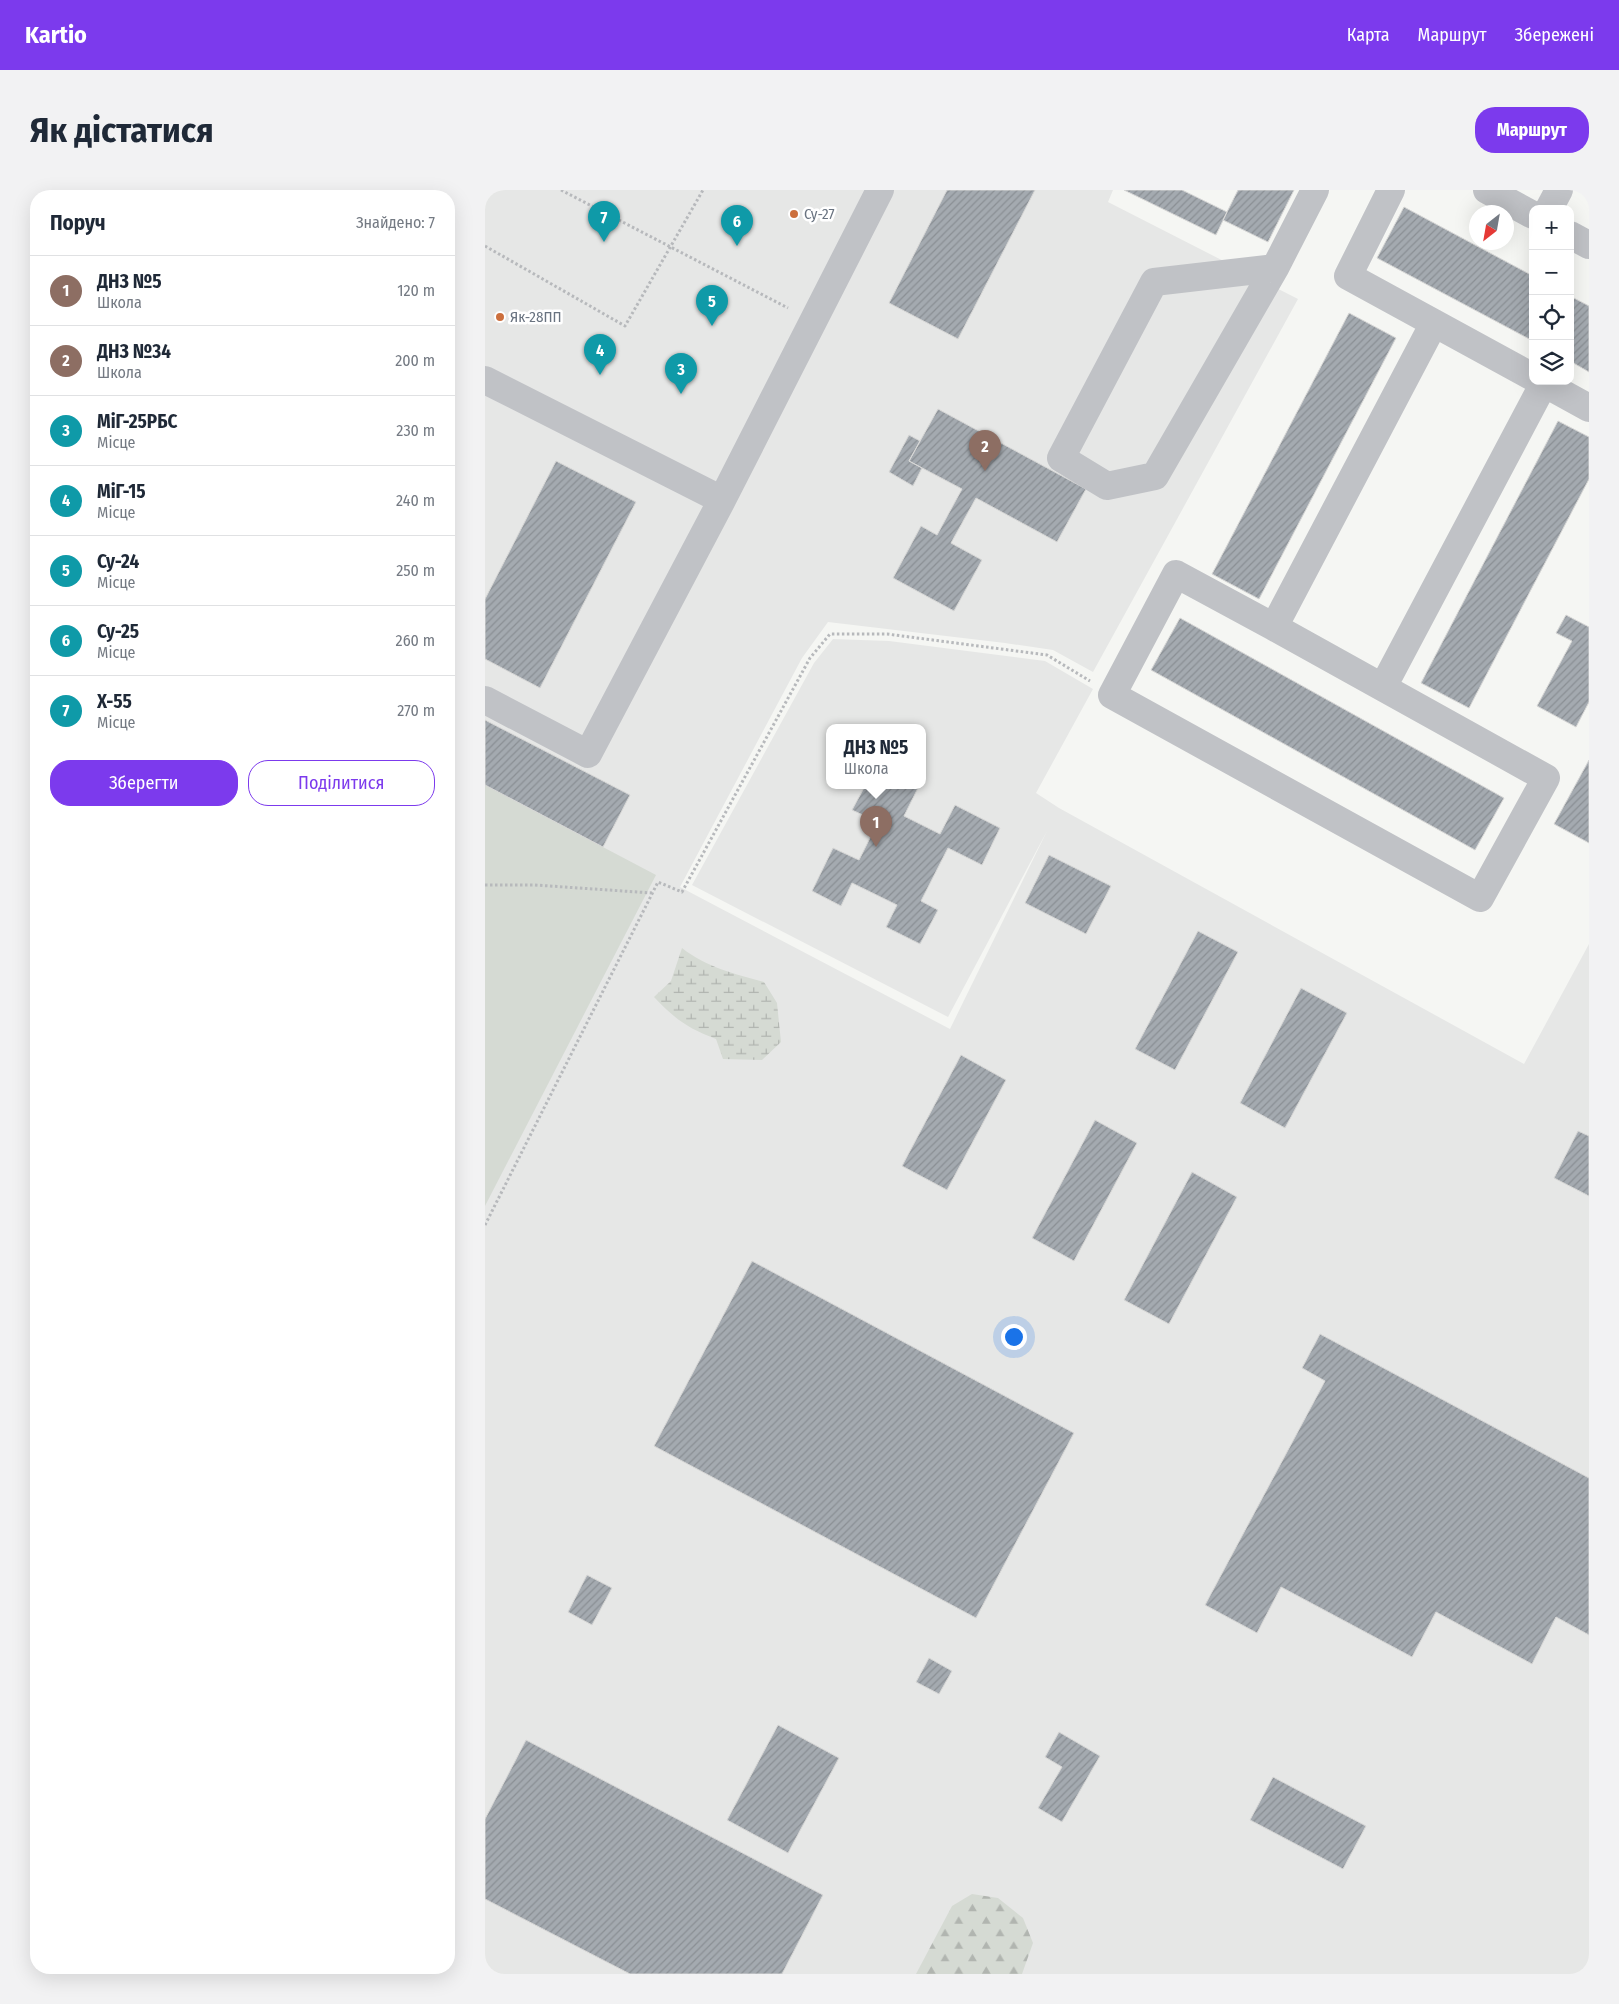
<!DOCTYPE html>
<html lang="uk">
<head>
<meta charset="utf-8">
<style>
  body { margin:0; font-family:"Fira Sans Condensed",sans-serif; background:#f2f2f3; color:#1f2937 }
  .controls { position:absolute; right:15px; top:15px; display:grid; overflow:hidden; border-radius:10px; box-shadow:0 5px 20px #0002 }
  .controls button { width:45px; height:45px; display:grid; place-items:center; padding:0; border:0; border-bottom:1px solid #e0e1e3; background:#fff; color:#1f2937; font:25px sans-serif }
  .compass { position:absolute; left:984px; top:15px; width:45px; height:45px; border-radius:50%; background:#fff; box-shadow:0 5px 20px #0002; rotate:211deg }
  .you { position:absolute; left:528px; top:1146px; width:18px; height:18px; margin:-12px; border:4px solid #fff; border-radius:50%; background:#1a73e8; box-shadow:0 0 0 8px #1a73e833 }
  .badge { display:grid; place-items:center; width:32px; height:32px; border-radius:50%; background:#7c3aed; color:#fff; font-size:16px; font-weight:700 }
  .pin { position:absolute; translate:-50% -41px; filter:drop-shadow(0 1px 2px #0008) }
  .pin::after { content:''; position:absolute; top:26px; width:18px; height:15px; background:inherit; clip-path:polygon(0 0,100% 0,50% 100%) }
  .popup { position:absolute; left:341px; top:534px; width:100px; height:65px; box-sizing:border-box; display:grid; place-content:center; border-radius:10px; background:#fff; filter:drop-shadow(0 1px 4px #0005); font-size:16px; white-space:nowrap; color:#747a83 }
  .popup b { font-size:19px; color:#1f2937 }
  .popup::after { content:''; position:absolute; left:50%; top:100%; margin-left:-10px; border:10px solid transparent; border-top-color:#fff }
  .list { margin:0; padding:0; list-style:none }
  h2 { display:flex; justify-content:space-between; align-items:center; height:65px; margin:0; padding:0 20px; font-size:21px }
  h2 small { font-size:16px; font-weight:400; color:#747a83 }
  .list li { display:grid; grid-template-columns:32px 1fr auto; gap:15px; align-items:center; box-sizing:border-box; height:70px; padding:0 20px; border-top:1px solid #e0e1e3 }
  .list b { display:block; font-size:19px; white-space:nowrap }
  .list p { margin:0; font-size:16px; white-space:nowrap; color:#747a83 }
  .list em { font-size:16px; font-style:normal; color:#747a83 }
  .actions { display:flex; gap:10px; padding:15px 20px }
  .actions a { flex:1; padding:11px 0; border:1px solid #7c3aed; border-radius:20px; text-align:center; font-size:18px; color:#7c3aed }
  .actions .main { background:#7c3aed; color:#fff }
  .icon { flex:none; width:28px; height:28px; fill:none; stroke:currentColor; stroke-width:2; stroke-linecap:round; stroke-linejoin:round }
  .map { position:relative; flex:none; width:1104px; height:1784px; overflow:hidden; border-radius:20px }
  header { display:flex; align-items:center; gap:30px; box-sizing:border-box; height:70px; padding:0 25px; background:#7c3aed; color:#fff }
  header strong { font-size:24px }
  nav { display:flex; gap:28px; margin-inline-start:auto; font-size:18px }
  .intro { display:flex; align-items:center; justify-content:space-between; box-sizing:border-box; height:120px; padding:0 30px }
  h1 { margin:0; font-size:35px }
  .button { padding:12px 22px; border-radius:20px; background:#7c3aed; color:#fff; font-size:18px; font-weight:700 }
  main { display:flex; gap:30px; padding:0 30px }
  aside { flex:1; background:#fff; border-radius:20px; box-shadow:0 5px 20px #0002 }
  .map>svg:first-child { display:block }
  .built { fill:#e6e7e6; fill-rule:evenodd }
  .green { fill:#d5dad3 }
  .forest { fill:url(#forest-firs) }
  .wetland { fill:url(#wetland-marsh) }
  .building { fill:url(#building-hatch); stroke:#d7d7d6 }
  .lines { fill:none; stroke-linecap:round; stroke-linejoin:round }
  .path { stroke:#b7b9bc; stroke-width:3; stroke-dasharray:2.5 2.5; stroke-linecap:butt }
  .minor { stroke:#c0c2c6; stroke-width:28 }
  .poi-dot { fill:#cc6f3d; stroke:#fff; stroke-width:2 }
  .labels { text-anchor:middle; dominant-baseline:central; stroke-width:5; stroke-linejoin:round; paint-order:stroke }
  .poi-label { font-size:15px; fill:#697380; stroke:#fff; text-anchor:start }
</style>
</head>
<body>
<header>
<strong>Kartio</strong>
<nav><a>Карта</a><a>Маршрут</a><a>Збережені</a></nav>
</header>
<div class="intro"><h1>Як дістатися</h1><a class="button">Маршрут</a></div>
<main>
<aside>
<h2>Поруч<small>Знайдено: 7</small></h2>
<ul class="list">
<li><span class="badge" style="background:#8d6e63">1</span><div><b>ДНЗ №5</b><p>Школа</p></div><em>120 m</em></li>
<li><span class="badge" style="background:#8d6e63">2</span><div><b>ДНЗ №34</b><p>Школа</p></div><em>200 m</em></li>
<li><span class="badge" style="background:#0f9aa8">3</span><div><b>МіГ-25РБС</b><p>Місце</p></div><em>230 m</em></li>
<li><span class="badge" style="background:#0f9aa8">4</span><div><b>МіГ-15</b><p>Місце</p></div><em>240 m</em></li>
<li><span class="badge" style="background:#0f9aa8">5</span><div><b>Су-24</b><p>Місце</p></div><em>250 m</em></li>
<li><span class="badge" style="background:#0f9aa8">6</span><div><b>Су-25</b><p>Місце</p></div><em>260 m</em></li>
<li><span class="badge" style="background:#0f9aa8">7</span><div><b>Х-55</b><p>Місце</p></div><em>270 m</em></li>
</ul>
<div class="actions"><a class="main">Зберегти</a><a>Поділитися</a></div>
</aside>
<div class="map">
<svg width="1104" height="1784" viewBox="0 0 1104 1784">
  <defs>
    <pattern id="forest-firs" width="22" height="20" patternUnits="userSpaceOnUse" patternTransform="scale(1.25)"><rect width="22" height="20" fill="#d5dad3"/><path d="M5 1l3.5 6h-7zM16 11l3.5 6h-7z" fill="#b1b5b0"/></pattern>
    <pattern id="wetland-marsh" width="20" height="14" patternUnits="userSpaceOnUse" patternTransform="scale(1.25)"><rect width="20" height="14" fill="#d5dad3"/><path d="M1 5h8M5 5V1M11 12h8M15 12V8" fill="none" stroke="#b1b5b0"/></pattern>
    <pattern id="building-hatch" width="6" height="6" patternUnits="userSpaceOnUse" patternTransform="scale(1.25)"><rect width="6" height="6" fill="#a4aab0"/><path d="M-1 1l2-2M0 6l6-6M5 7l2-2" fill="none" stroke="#8a8f94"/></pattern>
  </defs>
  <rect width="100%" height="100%" fill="#f5f6f3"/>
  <!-- built -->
  <path class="built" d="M0,0H628L623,12L813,109L608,482L568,460L520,453L343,432L317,468L195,697L465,839L562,641L463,827L207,695L329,473L348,449L404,451L560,471L608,499L551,603L574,618L1039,874L1104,754V1784H0ZM345,538H437V596H345Z"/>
  <!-- green -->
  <path class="green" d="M0,595L171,685L0,1016Z"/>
  <!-- forest -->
  <path class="forest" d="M487,1704L513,1708L538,1728L548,1753L537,1784H431L467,1716Z"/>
  <!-- wetland -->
  <path class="wetland" d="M197,758C221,777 250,784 279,792L292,813L296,852L277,870L238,869L231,849C202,838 190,829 169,807L186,791Z"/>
  <!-- building -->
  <path class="building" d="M462,0H550L473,149L404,113Z
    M639,0H697L742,22L731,45Z
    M753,0H809L783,52L738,30Z
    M919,17L1048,86V151L892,68Z
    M1085,106L1104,116V182L1085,171Z
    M864,123L911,148L774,409L727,384Z
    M453,219L601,299L572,352L491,308L466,353L497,370L469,421L408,388L436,336L452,345L477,299L424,271Z
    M1073,231L1104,247V289L984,518L936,493Z
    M424,245L435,251L424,271L437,278L428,296L404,282Z
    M71,271L151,312L55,498L0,469V409Z
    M1081,425L1104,437V512L1091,537L1052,516L1087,451L1071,443Z
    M695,428L1019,608L990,660L666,480Z
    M0,530L145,605L118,657L0,595Z
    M1104,570V653L1069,634Z
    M380,596H428L433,598L419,626L455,644L470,615L515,638L497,675L463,658L436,711L453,720L435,754L401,737L412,715L367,693L356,716L327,701L348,658L374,670L393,632L367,620Z
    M564,665L626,696L601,744L540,713Z
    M713,741L753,762L690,880L650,859Z
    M816,798L862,823L800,938L755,913Z
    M476,865L521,890L462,1000L417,976Z
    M610,930L652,953L589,1071L547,1048Z
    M1093,941L1104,946V1006L1069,988Z
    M707,982L752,1007L684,1134L639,1110Z
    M267,1071L589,1243L491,1428L169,1256Z
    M835,1144L1104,1288V1445L1071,1427L1047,1474L951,1422L927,1467L796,1397L772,1443L720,1415L840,1191L817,1178Z
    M102,1385L127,1398L107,1435L83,1422Z
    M444,1468L467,1481L454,1504L431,1492Z
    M293,1535L354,1568L303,1663L242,1630Z
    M574,1542L615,1566L577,1632L553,1618L577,1577L560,1567Z
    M41,1550L338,1705L297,1784H145L0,1709V1629Z
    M788,1587L881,1636L858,1679L765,1630Z"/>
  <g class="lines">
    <!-- path -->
    <path class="path" d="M76,0L303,118
      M0,56L140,136L218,0
      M0,695H50L167,703
      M0,1035L173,692L197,702L325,468L345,444H402L562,465L605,491"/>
    <!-- minor -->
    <path class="minor" d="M906,0L863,86L1048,187
      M1002,0L1048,25
      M1064,19L1074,0
      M1085,45L1104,55
      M790,78L669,92L576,268L622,296L670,286L790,78L830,0
      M0,190L237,310L395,0
      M1055,191L1104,218
      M789,437L1061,588L995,708L627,505L691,384L789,437L949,133
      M898,497L1059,193
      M0,510L103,564L237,310"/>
  </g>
  <!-- markers -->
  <g class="poi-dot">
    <circle cx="309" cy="24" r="5"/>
    <circle cx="15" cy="127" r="5"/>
  </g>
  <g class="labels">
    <!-- poi labels -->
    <g class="poi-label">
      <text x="319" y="24">Су-27</text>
      <text x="25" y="127">Як-28ПП</text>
    </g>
  </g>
</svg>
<div class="controls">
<button>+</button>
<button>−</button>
<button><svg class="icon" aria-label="locate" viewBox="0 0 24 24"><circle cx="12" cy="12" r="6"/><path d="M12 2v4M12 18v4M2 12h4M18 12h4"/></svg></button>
<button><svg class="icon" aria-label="layers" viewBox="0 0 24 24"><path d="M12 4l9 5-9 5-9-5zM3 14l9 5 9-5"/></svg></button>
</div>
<svg class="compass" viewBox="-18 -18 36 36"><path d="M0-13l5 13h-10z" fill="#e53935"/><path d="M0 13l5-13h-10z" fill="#747a83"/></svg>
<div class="you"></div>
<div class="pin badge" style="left:391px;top:657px;background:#8d6e63">1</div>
<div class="popup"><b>ДНЗ №5</b>Школа</div>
<div class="pin badge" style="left:500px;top:281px;background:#8d6e63">2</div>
<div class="pin badge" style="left:196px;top:204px;background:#0f9aa8">3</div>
<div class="pin badge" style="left:115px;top:185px;background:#0f9aa8">4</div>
<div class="pin badge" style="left:227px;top:136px;background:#0f9aa8">5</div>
<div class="pin badge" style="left:252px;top:56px;background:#0f9aa8">6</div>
<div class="pin badge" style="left:119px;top:52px;background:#0f9aa8">7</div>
</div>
</main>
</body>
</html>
